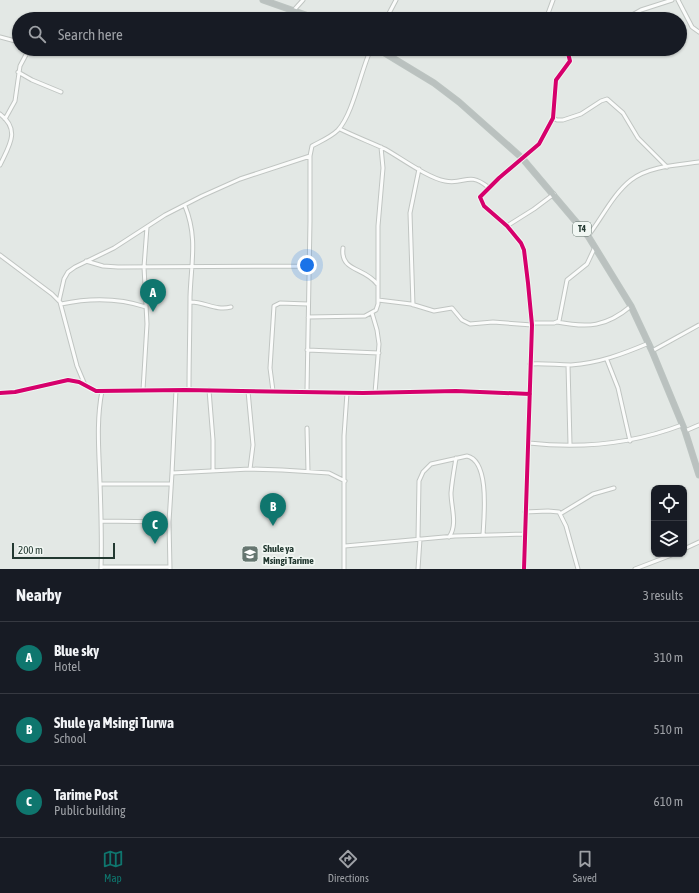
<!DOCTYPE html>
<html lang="en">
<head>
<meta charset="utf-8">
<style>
  body { margin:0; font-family:"Asap Condensed",sans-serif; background:#242831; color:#f1f3f6 }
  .controls { position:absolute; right:12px; bottom:12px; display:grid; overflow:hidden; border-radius:8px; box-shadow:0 1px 3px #0004 }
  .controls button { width:36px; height:36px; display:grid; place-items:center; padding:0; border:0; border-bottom:1px solid #363941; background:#171b24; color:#f1f3f6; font:20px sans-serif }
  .scale { position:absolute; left:12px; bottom:10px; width:103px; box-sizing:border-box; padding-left:4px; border:2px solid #233931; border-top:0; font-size:11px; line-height:14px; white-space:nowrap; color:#233931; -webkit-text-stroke:3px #f1f7f3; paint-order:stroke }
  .you { position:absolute; left:307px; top:265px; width:14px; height:14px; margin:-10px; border:3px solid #fff; border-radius:50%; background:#1a73e8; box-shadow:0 0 0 6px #1a73e833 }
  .badge { display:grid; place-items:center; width:26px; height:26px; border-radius:50%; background:#0f766e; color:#fff; font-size:13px; font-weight:700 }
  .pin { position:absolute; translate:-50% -33px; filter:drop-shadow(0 1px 2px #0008) }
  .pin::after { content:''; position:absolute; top:21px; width:14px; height:12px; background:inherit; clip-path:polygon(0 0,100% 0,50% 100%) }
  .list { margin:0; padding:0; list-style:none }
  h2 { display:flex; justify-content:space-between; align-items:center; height:52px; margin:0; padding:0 16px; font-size:17px }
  h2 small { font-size:13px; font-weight:400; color:#9ea1a6 }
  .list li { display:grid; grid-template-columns:26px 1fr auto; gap:12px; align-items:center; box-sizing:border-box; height:72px; padding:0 16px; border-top:1px solid #363941 }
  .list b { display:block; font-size:15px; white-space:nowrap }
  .list p { margin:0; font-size:13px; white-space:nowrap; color:#9ea1a6 }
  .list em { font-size:13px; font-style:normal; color:#9ea1a6 }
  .icon { flex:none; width:22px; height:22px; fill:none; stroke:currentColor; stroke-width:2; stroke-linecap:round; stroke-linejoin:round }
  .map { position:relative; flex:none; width:699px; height:569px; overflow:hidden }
  .search { position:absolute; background:#171b24; box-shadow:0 1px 3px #0004; left:12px; right:12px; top:12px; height:44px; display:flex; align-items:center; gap:10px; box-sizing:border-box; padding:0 14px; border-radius:22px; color:#9ea1a6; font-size:15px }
  .sheet { height:268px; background:#171b24 }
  nav { display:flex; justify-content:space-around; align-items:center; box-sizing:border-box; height:56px; border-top:1px solid #363941; background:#171b24; font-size:11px; color:#9ea1a6 }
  nav a { display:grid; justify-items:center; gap:2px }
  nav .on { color:#0f766e }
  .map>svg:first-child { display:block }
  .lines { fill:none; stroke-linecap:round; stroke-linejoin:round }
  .street-casing { stroke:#c0c5c2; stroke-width:5 }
  .highway-casing { stroke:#bcc4c1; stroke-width:7 }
  .street { stroke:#fbfcfb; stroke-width:3 }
  .highway { stroke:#bac1bf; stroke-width:5 }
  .cycleway-casing { stroke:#f1f7f3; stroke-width:6 }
  .cycleway { stroke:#d6006c; stroke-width:4 }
  .labels { text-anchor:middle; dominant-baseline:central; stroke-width:3.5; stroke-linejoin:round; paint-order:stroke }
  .shield { fill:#f1f7f3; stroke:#61726b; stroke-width:1 }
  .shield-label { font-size:9px; font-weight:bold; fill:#233931 }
  .poi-label { font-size:10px; font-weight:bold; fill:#233931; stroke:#f1f7f3; text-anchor:start }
</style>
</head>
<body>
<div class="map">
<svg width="699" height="569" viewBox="0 0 699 569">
  <rect width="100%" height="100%" fill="#e3e8e5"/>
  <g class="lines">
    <!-- street casing -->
    <g class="street-casing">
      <path id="street" d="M678,0L692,27L699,32
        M294,10L303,0
        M386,19L396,0
        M546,19L553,0
        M625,19L641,10L672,0
        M0,37L19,42
        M34,49L44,51L52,49
        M18,72L32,80L61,92
        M0,114C21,130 9,146 0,165
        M553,118L557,120H563L581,114L601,101L607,99L623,113L638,138L667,167
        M5,119L15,101L20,66L29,49
        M340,129C354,136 370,142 385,149C401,158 428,178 445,181C465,185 468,171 488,187
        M185,206C198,238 191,263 190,297C190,328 189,359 189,390
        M507,226L534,209L554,194
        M588,236C602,218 613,194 631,180C649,166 678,165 699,162
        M343,248C340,272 365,267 377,284
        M0,255L52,294L60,302L77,366L85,385
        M86,261L103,266L118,267L309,266
        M378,300L411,304L434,311L452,308L462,320L470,324L493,322L532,325
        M59,301L64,279L68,272L75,267L114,248L165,215L202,196L240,179L310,156
        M191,302C205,302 216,311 231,307
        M61,304C89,298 119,298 146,307
        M413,305L410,213L419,169
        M372,313L377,330L379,344L375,393
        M308,317L365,316L376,310L378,304V226L383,168L381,147
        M557,322C588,328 606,327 631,306
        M532,323H554L559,321L567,280L587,264L595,247
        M307,350L379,353
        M652,351L699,325
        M607,360L618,388L630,441
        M530,364C544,363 557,365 571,365C599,363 623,354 649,343
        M568,365L570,444
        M143,390L147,324L144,267L147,227
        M209,390L213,440V471
        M248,391L253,445L250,469
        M273,391L270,368L274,306L280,303L308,304
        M307,391L310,221V156L312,146C321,141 331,137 338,130C353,114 361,70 371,49
        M0,393L15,392L68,380L79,382L96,391L185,390L363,393L456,391L530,394
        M307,428L308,472
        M685,431L699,425
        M529,443C582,449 632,444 682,425
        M172,473L176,390
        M100,484H171
        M525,512L548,511L559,512L566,526L578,569
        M560,514L593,494L614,488
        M101,521L169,522
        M449,537C458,525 451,507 451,493C452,481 454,470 456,458
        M418,539L419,481L423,472L431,464L467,456C490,461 484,516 483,535
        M345,546L455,536L524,534
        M684,549L699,542
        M101,567H170
        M101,569C102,541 101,511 100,483C99,451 96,422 102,391
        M170,569L169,522L172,473L250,469L282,470L329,473L345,481
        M344,569V436L347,393
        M418,569L420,539
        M524,569L532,325L528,283L524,250L521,243L507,226L484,206L480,197L499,178L539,144L553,118L556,80L570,61L567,49
        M635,569L674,554"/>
    </g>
    <!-- highway casing -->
    <g class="highway-casing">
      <path id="highway" d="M263,0L317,19
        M378,49L434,83L459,102L522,158L588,236L631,306L652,351L685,431L699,475"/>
    </g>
    <!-- street -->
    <use href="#street" class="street"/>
    <!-- highway -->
    <use href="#highway" class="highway"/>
    <!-- cycleway casing -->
    <g class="cycleway-casing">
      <path id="cycleway" d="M0,393L15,392L68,380L79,382L96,391L185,390L363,393L456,391L530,394
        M524,569L532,325L528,283L524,250L521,243L507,226L484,206L480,197L499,178L539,144L553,118L556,80L570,61L567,49"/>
    </g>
    <!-- cycleway -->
    <use href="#cycleway" class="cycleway"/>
  </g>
  <!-- icons -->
  <defs>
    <g id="school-square" transform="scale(0.9)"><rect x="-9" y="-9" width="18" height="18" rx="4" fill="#667670" stroke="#f1f7f3"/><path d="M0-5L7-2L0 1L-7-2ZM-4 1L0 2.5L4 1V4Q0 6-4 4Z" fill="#fff"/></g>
  </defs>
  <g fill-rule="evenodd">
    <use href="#school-square" x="250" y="554"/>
  </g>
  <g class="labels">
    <!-- shield labels -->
    <rect class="shield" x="573" y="222" width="18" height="14" rx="3"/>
    <g class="shield-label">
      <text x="582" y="229">T4</text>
    </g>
    <!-- poi labels -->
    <g class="poi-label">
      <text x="263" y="548">Shule ya<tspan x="263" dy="12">Msingi Tarime</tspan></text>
    </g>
  </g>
</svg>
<div class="controls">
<button><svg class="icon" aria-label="locate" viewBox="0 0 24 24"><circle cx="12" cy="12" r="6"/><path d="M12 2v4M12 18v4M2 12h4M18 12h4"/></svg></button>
<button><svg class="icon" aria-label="layers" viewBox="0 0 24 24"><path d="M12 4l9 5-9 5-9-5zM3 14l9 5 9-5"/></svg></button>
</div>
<div class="scale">200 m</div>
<div class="you"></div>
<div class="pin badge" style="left:153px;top:312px">A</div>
<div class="pin badge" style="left:273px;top:526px">B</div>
<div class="pin badge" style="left:155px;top:544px">C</div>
<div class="search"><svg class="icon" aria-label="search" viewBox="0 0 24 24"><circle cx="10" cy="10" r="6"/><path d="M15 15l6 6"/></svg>Search here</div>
</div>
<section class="sheet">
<h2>Nearby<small>3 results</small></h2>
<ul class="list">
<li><span class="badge">A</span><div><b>Blue sky</b><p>Hotel</p></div><em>310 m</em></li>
<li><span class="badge">B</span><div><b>Shule ya Msingi Turwa</b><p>School</p></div><em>510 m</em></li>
<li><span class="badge">C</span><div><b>Tarime Post</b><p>Public building</p></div><em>610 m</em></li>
</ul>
</section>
<nav>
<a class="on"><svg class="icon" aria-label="map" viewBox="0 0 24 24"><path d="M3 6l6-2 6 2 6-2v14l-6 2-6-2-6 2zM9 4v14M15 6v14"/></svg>Map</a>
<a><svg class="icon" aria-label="directions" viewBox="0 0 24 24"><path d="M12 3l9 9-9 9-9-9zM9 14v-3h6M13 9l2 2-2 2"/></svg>Directions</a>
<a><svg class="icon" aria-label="saved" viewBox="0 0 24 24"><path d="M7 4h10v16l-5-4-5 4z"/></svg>Saved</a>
</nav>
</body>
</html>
